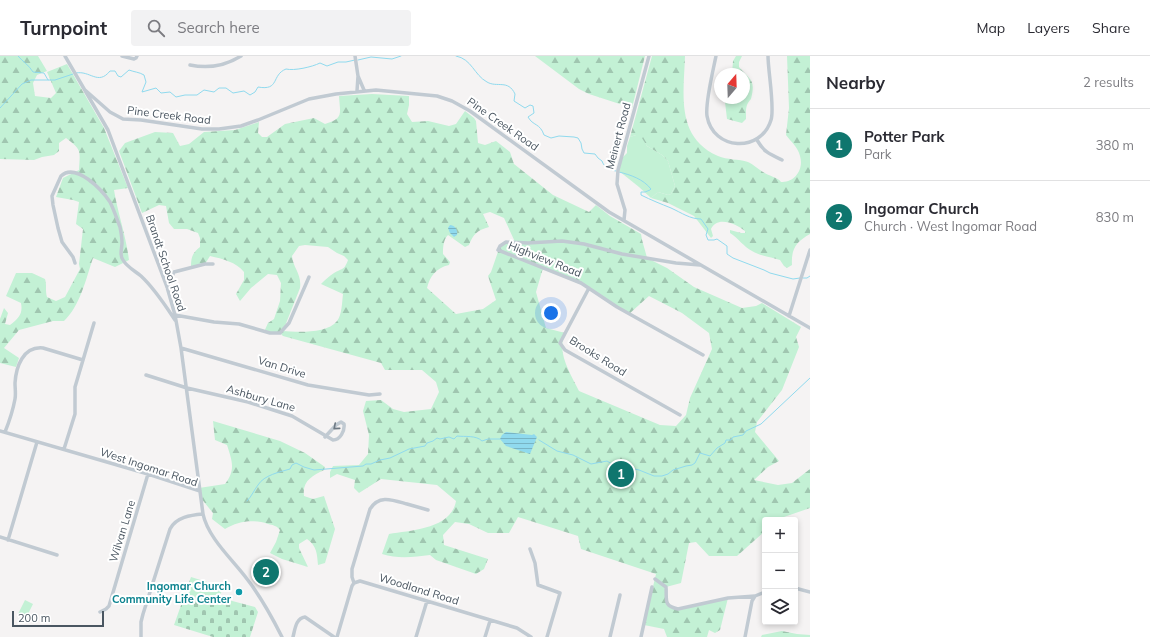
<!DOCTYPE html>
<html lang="en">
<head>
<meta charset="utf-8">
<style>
  body { margin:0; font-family:Mulish,sans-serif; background:#f2f2f3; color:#2b2b33 }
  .controls { position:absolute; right:12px; bottom:12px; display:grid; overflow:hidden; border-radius:4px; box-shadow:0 2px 6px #0003 }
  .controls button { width:36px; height:36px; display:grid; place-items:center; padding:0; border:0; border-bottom:1px solid #e1e1e2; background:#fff; color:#2b2b33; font:20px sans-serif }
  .compass { position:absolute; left:714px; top:12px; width:36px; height:36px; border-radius:50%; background:#fff; box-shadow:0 2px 6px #0003; rotate:19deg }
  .scale { position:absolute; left:12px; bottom:10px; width:92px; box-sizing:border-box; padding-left:4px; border:2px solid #4a5661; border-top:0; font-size:11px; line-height:14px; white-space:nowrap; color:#4a5661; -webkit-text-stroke:3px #fff; paint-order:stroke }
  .you { position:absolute; left:551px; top:257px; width:14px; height:14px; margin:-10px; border:3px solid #fff; border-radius:50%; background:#1a73e8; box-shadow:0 0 0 6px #1a73e833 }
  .badge { display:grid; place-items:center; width:26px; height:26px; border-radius:50%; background:#0f766e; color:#fff; font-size:13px; font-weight:700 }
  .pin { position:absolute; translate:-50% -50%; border:2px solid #fff; box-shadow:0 1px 4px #0006 }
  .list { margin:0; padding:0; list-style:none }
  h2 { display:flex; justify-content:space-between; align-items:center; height:52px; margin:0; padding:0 16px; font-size:17px }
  h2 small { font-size:13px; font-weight:400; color:#7c7c81 }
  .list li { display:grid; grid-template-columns:26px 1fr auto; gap:12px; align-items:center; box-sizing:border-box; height:72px; padding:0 16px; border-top:1px solid #e1e1e2 }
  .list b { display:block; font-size:15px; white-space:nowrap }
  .list p { margin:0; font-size:13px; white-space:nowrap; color:#7c7c81 }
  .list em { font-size:13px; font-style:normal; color:#7c7c81 }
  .icon { flex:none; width:22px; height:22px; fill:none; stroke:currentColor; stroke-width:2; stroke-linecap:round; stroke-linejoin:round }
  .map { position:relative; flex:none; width:810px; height:581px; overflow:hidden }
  header { display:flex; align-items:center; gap:24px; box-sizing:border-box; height:56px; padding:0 20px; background:#fff; border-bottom:1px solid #e1e1e2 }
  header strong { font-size:19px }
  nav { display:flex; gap:22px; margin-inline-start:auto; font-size:14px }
  .search { width:280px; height:36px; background:#f2f2f3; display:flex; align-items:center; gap:10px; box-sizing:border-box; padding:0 14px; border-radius:4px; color:#7c7c81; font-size:15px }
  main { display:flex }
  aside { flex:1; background:#fff }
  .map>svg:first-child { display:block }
  .green { fill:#c3f1d5 }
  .forest { fill:url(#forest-firs); fill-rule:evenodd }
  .cemetery { fill:url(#cemetery-stones) }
  .water { fill:url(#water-rules) }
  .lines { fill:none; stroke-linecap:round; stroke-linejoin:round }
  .stream { stroke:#90daee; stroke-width:1 }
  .minor { stroke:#c1cad2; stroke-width:3.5 }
  .oneway { stroke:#6e7983 }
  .culture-dot { fill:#0f9aa8; stroke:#fff; stroke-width:1.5 }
  .labels { text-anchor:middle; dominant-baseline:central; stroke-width:4; stroke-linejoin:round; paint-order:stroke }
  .street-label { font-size:11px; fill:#4a5661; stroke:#fff }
  .culture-label { font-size:11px; font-weight:bold; fill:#0d838f; stroke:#fff; text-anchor:end }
</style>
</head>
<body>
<header>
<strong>Turnpoint</strong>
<div class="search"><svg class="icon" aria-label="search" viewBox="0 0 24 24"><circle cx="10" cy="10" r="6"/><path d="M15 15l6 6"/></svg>Search here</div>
<nav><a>Map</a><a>Layers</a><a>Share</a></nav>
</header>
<main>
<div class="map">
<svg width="810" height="581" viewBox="0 0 810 581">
  <defs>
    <pattern id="forest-firs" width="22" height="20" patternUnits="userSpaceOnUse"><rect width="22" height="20" fill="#c3f1d5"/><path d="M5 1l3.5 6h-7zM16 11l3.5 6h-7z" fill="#a0c6b0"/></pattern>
    <pattern id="cemetery-stones" width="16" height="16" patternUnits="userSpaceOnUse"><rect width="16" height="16" fill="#c3f1d5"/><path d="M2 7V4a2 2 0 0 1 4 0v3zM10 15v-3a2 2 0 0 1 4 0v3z" fill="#a0c6b0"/></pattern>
    <pattern id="water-rules" width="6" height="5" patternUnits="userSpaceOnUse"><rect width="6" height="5" fill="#90daee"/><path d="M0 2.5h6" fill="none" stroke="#78b4c4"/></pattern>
  </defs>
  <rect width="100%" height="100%" fill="#f5f3f3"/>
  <!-- green -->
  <path class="green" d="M636,79H641L647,90L662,99L668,105L675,130L671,138L668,139L658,136L651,142L639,131L619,115L622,102L627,97V90L630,81Z
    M25,544L33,548L26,562L18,558Z"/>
  <!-- forest -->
  <path class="forest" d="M0,0H38L47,15L37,19L33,27L35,40L51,42L56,37L47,16L67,8L104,72L128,132L114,134C118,158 126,180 129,204L115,211L93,202C86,223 80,250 64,265H53L19,274L4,292L19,302L16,311L0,307V263L4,252L8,257L5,268L10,269C19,262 23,258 21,247L6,240L16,217H32L45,223C47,229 45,235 47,241L56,245L65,241L80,213L79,208L83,173L76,168L79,146L73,144L56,141L63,122L79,114C80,94 82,94 66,82L59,87V95L54,99L42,101L34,104L0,103Z
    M535,0H645L632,52L589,38L579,33Z
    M652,0H685C684,37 675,81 718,100C727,104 739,103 748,106C753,108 758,113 763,116C768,120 778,121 781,126C795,127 804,113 800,100C798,91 791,86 786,79L789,52L787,0H810V178C796,186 791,193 792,209L787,212L784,210L780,204C771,201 760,200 752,195C744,191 738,182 730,177V174L741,177H745V175C737,168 717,159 711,173L713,180L711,182L694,160L668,147L651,142L658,136L668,139L671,138L675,130L668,105L662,99L647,90L640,79H636L630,81Z
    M736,0H742L739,6V11C750,24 756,23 751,43C745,49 746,55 746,63L742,67L727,63L725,46L726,42H744V18H732L733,5Z
    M372,38L409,40V49L407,58L412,66L428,65L449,70L456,68L465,55L474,62L476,65L478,87L485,89L496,85L510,96L514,108L553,139L589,156L596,149L610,160L641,178C642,186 645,193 647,202L667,212L694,231L742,252L756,250L762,247L801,271L796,281L799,291L782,334L757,366L755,376L779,405L768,411L754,424L778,429L792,427L810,413V452L784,461L778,464H765V475L737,500H709L696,486L689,487L681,527L666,531L667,549L678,553L728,542L720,574L715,577L709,574L707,581H667L664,573L644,569L656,518L581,493L578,480L518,461L509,477H488L469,468L455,466L443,479L444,489L488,503L484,513L476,518L436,504L430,499C414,501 398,503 382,498L389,478C412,474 451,473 456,445L437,429L381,423L359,437L354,432L355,424L337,418L330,422V416L333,410L359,409L368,398L369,379L363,355L366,345L381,344L393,353L404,356L431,353L439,336L436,326L422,314H385L381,307L283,280L280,277L264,276L268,267L274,263L280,245L281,227L277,219L268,218L251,232L240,245L236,238L244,224V216C236,206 223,203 210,200L205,208L191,211C191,202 192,197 200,191V182L198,177L187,173H174L169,167L166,150L159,149L142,157L119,95L125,87L155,76L173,77L180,90L189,88L204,76L235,74L259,66L258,77L262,81H267L285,68L314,62L325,68C344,62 340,58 339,40ZM490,156L504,162L515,186L502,188L500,190L491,216L488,220L496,244L483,253L456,258L427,232C430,220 436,212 449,209L450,206L443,198C443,192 443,184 448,179L465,191L469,189C473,178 478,174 489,171L483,158ZM305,189L328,191L337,197L344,200L348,204C344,215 342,212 334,217C329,220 325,224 321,228L343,238C342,246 342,259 337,265C327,278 297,276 283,275L300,232C302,218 293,212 292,200L299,190ZM543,212L589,232L629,258L649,240L682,257L709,277L712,293L690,342L686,359L676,370L660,369L579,335C571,318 556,297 565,277L546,272L536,236Z
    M213,365L280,385L305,397L325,411L324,414C312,420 302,425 304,440L313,443L324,440L335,473L325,507L318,509C317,498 317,490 307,483L299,488V492L308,511L282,503L270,497L276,486L280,474C277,470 273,469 268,468C254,463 238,465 225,473L212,463L213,457L200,441L199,432L225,428C236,414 232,405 227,389L215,384Z
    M782,575L797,578L810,579V581H761L762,579Z"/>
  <!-- cemetery -->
  <path class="cemetery" d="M191,521L223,531L220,540L221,542L255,551L258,556L250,581H213L174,569Z"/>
  <!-- water -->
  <path class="water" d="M450,169C455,169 458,174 457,179L454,181L450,177L448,172Z
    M506,376L532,379L534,378L537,381L530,398L506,390L500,383L502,379Z"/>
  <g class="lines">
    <!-- stream -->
    <path class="stream" d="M18,0C23,6 29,9 33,16L44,17L48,24H55L73,18
      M456,0C472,3 474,19 487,26C497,32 508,23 515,38L514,45L525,52L530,49L533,50L534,57L528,61C533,70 540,67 544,79L551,82L559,80L574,81L578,82L581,87L582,93L584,97L595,98L598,102L602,105C604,111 609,114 616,115
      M358,4L371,1L392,3L401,0
      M76,17C90,14 98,30 110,15H115L118,20L121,21L129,14C134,16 139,16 144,19L146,26L142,36L156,32L161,37L170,36L176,41L185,39H197L204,34L214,36L219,32H226L233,37L244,35L250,39L255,36L258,31C280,35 271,19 286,13C294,15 312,11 320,7L327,10L338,6H346L355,4
      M0,52L22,28L31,24H48
      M619,116C631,119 643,123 651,133L650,134L645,136H641V139C651,144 661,148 671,152C682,157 690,163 701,163L708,173L706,179L708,184H714L717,183L727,190V198L733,202L764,214L770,217L793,223L800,222
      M803,222H807L810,220
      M539,384L557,395L573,399L591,408L607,405L612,408L639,414L654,420H662L668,418L673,414L686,410L692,409L695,407L700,397L710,400L717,392L725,387L726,384H731L733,381L743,379L746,375L761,368L810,322
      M247,445C252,440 254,434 258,429C264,419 280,416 290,413L292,409L296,407L304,411L314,414L363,410L366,408H371L380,404L390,402L409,393L425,390L427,387L433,385L437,382L440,383L449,381L454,383L457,380C465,381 476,379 482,385L488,383H500"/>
    <!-- minor -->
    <path class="minor" d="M65,0L108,74L167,231L175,259L181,292L203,458C208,482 233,504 247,523C261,541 272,561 282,581
      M122,0L134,3L136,2L137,0
      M355,0L358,20L357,35
      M716,0C713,15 705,47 707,60C713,95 761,97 771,64C775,52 768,15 768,0
      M190,9C209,13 225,10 241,0
      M358,20L364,34
      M85,34L110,56L123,63L141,64L202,73H219L241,70L258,64L309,43L336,38L376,34L437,40L452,45L470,55L609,156L810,272
      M757,84C764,96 769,98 782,104
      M624,164L625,154L617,128L618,114L649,0
      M75,207L73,201L62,186L58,172L53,149L52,140L61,120C76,106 102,134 110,146C114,154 117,163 120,171C121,176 122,182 122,187C122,193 119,199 123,204C127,211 135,215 141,220C155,233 165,249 175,264
      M700,209L676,207L622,198L584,188L562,185L528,187L506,186L500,190L498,194L581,227L617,251L703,299
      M167,231L174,216L205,208H213
      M589,232L560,287L565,294L680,359
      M175,259L214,266L239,268L270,277H280L289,267L309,221
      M789,260L810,194
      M181,292L308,329L369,339L380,338
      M146,319L187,332L248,346L292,360L333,384C340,384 345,375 344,368L341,366L336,369L325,381
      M0,375L148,418L200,435
      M5,376C9,366 13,354 15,343C16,338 15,332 15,327C16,311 23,290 43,292L83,304
      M64,393L75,358V331L94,267
      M0,481L57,499
      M8,484L37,386
      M530,493L535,507L538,529L560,537L547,581
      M655,523L666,531C667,544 663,550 678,553L728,542L755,540
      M354,527L352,521V513L370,453C379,438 393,444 407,448C414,450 421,452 428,454
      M795,532L810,536
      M100,556L106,553L109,550L148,418
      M141,581V566L143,558L170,473C176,461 191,459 203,458
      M293,581C295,573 296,562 305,561L334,581
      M337,581L352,530L354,527L360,525L517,572L531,581
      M416,581L427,545
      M485,581L490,565
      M610,581L620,539
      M641,581L652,531
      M745,581L752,545L755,540L765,536"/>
  </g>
  <!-- one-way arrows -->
  <defs><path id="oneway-chevron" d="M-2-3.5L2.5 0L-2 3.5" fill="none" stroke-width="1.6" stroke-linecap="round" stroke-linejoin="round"/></defs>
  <use class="oneway" href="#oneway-chevron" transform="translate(336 371) rotate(140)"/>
  <!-- markers -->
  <circle class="culture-dot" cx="239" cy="536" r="4"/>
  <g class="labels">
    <!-- street labels -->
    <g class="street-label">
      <text transform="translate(169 59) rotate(7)">Pine Creek Road</text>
      <text transform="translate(503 68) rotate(35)">Pine Creek Road</text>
      <text transform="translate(618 80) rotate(-75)">Meinert Road</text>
      <text transform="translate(545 203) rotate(22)">Highview Road</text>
      <text transform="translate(166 207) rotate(71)">Brandt School Road</text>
      <text transform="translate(598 300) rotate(32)">Brooks Road</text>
      <text transform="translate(282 311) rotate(17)">Van Drive</text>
      <text transform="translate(261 342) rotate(16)">Ashbury Lane</text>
      <text transform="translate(149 411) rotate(18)">West Ingomar Road</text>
      <text transform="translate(122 475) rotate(-73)">Wilvan Lane</text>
      <text transform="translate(419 533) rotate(17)">Woodland Road</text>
    </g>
    <!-- culture labels -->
    <g class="culture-label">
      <text x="231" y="530">Ingomar Church<tspan x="231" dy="13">Community Life Center</tspan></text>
    </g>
  </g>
</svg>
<div class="controls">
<button>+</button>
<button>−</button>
<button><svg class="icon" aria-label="layers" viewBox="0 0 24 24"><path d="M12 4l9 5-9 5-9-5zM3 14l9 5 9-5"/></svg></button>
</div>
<svg class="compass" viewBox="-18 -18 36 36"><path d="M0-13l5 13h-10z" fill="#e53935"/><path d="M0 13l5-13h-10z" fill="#7c7c81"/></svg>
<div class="scale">200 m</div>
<div class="you"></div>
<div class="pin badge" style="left:621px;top:418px">1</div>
<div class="pin badge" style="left:266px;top:516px">2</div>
</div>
<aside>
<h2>Nearby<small>2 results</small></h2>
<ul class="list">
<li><span class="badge">1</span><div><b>Potter Park</b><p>Park</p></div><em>380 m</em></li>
<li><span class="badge">2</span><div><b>Ingomar Church</b><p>Church · West Ingomar Road</p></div><em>830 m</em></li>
</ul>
</aside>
</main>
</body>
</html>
